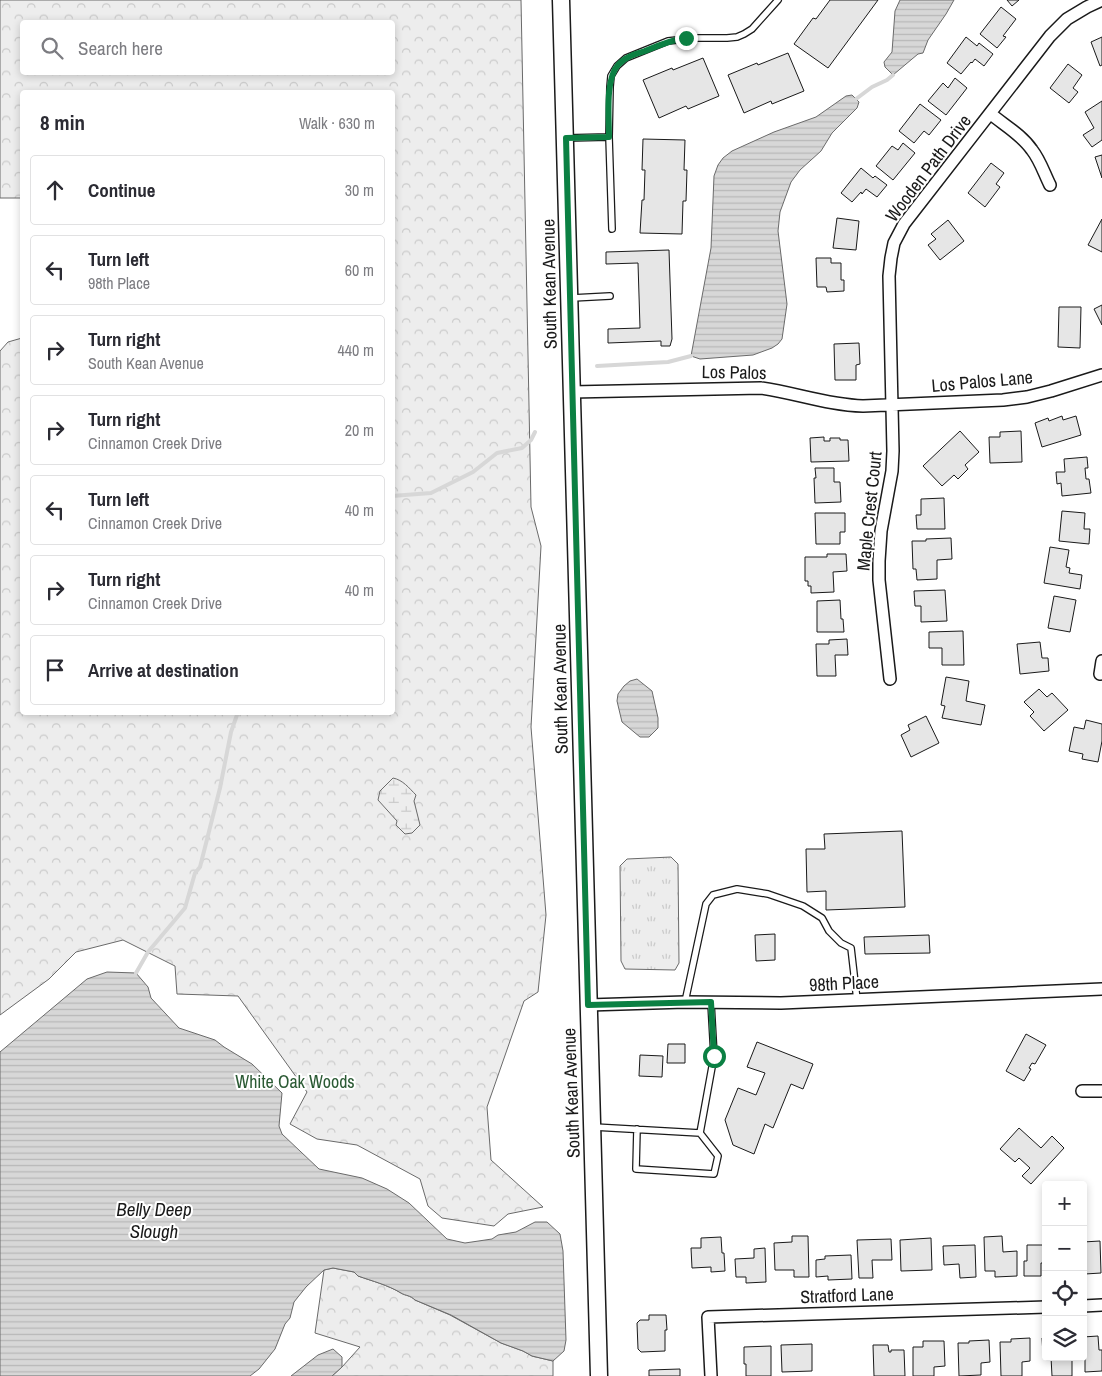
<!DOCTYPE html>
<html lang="en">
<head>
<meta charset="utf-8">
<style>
  body { margin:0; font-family:"Archivo Narrow",sans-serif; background:#f7f7f7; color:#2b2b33 }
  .controls { position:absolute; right:15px; bottom:15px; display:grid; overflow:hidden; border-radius:5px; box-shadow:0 2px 8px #0003 }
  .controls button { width:45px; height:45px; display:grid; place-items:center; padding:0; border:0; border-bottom:1px solid #e1e1e2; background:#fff; color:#2b2b33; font:25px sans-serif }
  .stop { position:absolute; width:15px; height:15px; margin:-11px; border:4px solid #0b8043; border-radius:50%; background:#fff }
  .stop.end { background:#0b8043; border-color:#fff; box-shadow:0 1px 5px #0008 }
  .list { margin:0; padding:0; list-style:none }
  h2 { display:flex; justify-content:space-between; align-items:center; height:65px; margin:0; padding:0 20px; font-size:21px }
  h2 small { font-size:16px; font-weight:400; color:#7c7c81 }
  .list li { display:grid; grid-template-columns:32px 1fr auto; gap:15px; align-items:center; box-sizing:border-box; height:70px; margin:0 10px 10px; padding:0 10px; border:1px solid #e1e1e2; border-radius:5px }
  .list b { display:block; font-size:19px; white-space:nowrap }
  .list p { margin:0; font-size:16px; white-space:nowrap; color:#7c7c81 }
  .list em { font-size:16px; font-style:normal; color:#7c7c81 }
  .icon { flex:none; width:28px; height:28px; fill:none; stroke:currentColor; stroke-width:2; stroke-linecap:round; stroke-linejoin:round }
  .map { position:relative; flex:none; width:1102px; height:1376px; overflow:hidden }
  .search { position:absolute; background:#fff; box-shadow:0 2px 8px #0003; left:20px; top:20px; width:375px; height:55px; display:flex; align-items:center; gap:12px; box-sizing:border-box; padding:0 18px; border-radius:5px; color:#7c7c81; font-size:19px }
  .panel { position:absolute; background:#fff; box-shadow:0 2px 8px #0003; left:20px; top:90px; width:375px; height:625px; border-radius:5px }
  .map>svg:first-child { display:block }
  .grass { fill:url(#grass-tufts); stroke:#6a6a6a }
  .forest { fill:url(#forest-crowns); stroke:#6a6a6a; fill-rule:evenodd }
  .wetland { fill:url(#wetland-marsh); stroke:#6a6a6a }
  .water { fill:url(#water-rules); stroke:#6a6a6a }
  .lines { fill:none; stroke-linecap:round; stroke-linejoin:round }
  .stream { stroke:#d7d7d7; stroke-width:4 }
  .building { fill:#e6e6e6; stroke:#1a1a1a }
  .lane-casing { stroke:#1a1a1a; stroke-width:8 }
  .street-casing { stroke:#1a1a1a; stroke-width:14 }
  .secondary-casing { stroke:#1a1a1a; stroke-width:19 }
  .lane { stroke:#fff; stroke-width:5.5 }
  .street { stroke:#fff; stroke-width:11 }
  .secondary { stroke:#fff; stroke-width:16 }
  .route { stroke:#0b8043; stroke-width:6 }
  .labels { text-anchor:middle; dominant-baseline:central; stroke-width:4; stroke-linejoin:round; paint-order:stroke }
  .street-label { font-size:18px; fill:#1a1a1a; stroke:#fff }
  .park-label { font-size:18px; fill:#2b5a34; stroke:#fff }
  .water-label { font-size:19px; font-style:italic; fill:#1a1a1a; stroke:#fff }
</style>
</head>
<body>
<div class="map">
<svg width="1102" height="1376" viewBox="0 0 1102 1376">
  <defs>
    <pattern id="grass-tufts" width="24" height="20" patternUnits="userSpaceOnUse" patternTransform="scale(1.25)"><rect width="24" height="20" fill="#ededed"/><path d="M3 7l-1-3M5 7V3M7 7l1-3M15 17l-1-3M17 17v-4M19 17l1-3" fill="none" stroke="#cbcbcb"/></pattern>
    <pattern id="forest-crowns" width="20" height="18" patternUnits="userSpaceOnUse" patternTransform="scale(1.25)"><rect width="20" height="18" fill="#ededed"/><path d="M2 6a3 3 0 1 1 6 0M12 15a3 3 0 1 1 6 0" fill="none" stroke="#cbcbcb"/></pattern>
    <pattern id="wetland-marsh" width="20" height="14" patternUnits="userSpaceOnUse" patternTransform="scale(1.25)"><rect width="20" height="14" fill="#ededed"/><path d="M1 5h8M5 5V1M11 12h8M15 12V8" fill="none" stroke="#cbcbcb"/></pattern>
    <pattern id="water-rules" width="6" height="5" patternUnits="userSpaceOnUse" patternTransform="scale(1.25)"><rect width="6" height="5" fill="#d7d7d7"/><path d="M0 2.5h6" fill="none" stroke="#b8b8b8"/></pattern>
  </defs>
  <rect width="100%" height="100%" fill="#fff"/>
  <!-- grass -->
  <path class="grass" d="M671,857L678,864L679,963L675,970L625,969L621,961L620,866L627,859Z"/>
  <!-- forest -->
  <path class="forest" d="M0,0H521L531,507L541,546L531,727L546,915L538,992L524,1001L487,1107L491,1160L543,1207L508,1214L494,1226L442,1218L428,1206L420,1179L357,1145L317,1139L290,1124L307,1092L238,996L177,994L175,966L123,940L76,952L49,979L0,1015V351L8,342L22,338V712H392V92H22V198H0ZM22,22H392V72H22Z
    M333,1268L354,1272L358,1276C372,1281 388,1285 401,1293C406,1296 410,1295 415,1300L450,1315L501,1343L523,1351L532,1356L553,1361V1376H332L342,1367L360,1347L315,1333L324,1270Z"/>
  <!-- wetland -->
  <path class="wetland" d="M393,778C403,780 409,788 416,795L414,801L420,825L412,833L405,834L396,825L397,821L378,800L380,791Z"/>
  <!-- water -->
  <path class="water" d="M900,0H954L946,14L928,40L923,53L918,54L893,75L885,67L884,62L892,52L895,11Z
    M852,95L859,102L857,108L832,133L821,151L800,170L791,182L780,212L778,231L787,304L782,339L778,344L772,348L753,355L700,359L691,356L711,248L714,176L718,165L723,158L732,151L774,132L816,117L846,96Z
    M637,679L652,691L658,718V728L649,737H640L622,722L617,701L618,694L624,686L630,681Z
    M107,972L136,973L148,987L151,998L179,1028L215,1040L224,1047L252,1064L282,1093L279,1126L282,1134L319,1169L362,1178L387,1189L409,1203L447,1239L465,1243L492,1239L498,1235L516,1232L535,1222H547L560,1234L563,1251L566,1340L564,1351L553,1361L532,1356L523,1351L501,1343L451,1315L415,1300C410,1295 406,1296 401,1293C388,1285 372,1281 358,1276L354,1272L333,1268L324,1270L306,1287L294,1302L290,1318L285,1324L275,1349L259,1369L250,1376H0V1052L87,979Z
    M333,1349L342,1357V1367L332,1376H291L318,1355Z"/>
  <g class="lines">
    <!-- stream -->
    <path class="stream" d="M856,99L872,87L887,80L893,75
      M597,366L668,362L691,356
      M392,496L431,493L473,472L497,453L522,448L531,440L535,432
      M136,973L148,952L185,908L195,873L200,867L220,788L231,732L238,712"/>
  </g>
  <!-- building -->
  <path class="building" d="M830,0H878L828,68L794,44L813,18L816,19Z
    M1007,0H1019L1012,6Z
    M1001,7L1016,19L1003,36L1006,37L997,48L980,34Z
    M966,37L977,46L979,43L993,54L984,66L975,59L972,63L971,62L961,74L947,63Z
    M1102,37V65L1100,66L1091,42Z
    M788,53L804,91L772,104L771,101L744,113L728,75L757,63L758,65Z
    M703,58L719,96L688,109L686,106L659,118L643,80L672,68L673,70Z
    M1068,64L1082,75L1073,88L1078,92L1069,103L1050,88Z
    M955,78L967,88L946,115L928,101L943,83L948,88Z
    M1102,101V140L1092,147L1083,135L1094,128L1085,112Z
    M920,104L941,120L929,135L924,131L914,143L899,131Z
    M643,139L685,140L684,170H687L686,201H683L682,234L640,233L642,200H644L645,170H642Z
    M903,143L915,153L893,180L876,166L892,146L898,150Z
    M1102,155V178L1095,157Z
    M991,163L1004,173L996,184L1000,187L985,207L968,193Z
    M861,168L873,178L875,176L887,185L877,197L866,189L862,194L861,192L852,202L841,193Z
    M837,218L859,221L856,250L833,248Z
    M1102,219V252L1088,245Z
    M948,220L964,241L940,260L928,245L936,239L931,234Z
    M669,250L672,339L670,346H661V341L608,343V329L640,328L638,263L606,264V252Z
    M816,258H831V263H841V280H844V291L827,292L826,287H817Z
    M1102,305V325L1094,309Z
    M1059,307H1081L1080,348L1058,347Z
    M859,343L860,364L856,365V380H835L834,344Z
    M1062,416L1063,420L1076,416L1081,435L1042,447L1035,423L1048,418L1049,421Z
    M960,431L979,452L965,465L968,469L958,479L954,475L942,486L923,466Z
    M1021,431L1022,462L990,463L989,437H1000V432Z
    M824,437V441H830V438H840V440H848L849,461L811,462L810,438Z
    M1087,457L1088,468H1085L1086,479H1089L1091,493L1062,496L1061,483L1057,484L1056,472H1065L1064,459Z
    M815,468H834V482H840L841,502L815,503L814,478H816Z
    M944,498L945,529H917L916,515H921V499Z
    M1062,511L1085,513L1084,529H1090L1089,544L1059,541Z
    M815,513H845V532H840V544H816Z
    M951,538L952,559L937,560V579L917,580L916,569H913L912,541H926V539Z
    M1050,547L1069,550L1066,567L1070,568L1069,573L1082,575L1080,589L1044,583Z
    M827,554H846L847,571L833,572L834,592L811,593V586H808V581H805V557H827Z
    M945,590L947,621L921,622V606H915L914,591Z
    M1054,596L1076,600L1070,632L1048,628Z
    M840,600L841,619H843L844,632H817V601Z
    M963,631L964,665H942V648H929V632Z
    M847,639L848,655H835L836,676H817L816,644H829V640Z
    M1040,642L1042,658H1048L1049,671L1020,674L1017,644Z
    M946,677L969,681L966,701L985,705L981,725L942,718L945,706L941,705Z
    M1039,689L1047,697L1052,693L1068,710L1044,731L1030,716L1034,712L1024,702Z
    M926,716L939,743L911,757L901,735L910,730L908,725Z
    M1086,720L1102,724V741L1098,762L1082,759L1083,754L1069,751L1074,727L1084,729Z
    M902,831L905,907L826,910V891L807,892L806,849H825L824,834Z
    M775,934V960L756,961L755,935Z
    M929,935L930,953L865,954L864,937Z
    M1026,1034L1046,1045L1035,1064L1032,1063L1029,1068L1031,1069L1024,1081L1006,1071Z
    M757,1042L813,1064L803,1089L791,1084L773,1128L765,1124L754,1154L733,1145L725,1120L738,1088L756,1095L765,1073L747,1067Z
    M668,1044H685V1063H667Z
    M640,1055L663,1056L662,1077L639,1076Z
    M1019,1128L1041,1148L1052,1136L1064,1148L1031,1184L1022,1176L1030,1168L1019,1158L1015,1162L1000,1149Z
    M792,1236H808L809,1277H794V1270H775L774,1243L792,1242Z
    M1002,1236L1003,1252L1017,1251V1276L995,1277V1271H985L984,1237Z
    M721,1237L722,1253H724L725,1271L711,1272V1267L692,1268L691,1248H701V1238Z
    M931,1238L932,1270L901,1271L900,1240Z
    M891,1239L892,1260H872L873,1278H859L857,1240Z
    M1100,1241L1101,1273L1085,1274L1083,1242Z
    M975,1245L976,1277L960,1278L959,1264L944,1265L943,1246Z
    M1027,1245H1046V1263H1041V1276H1024V1261H1027Z
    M765,1248L766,1282L746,1283V1277H736L735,1259L754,1258V1249Z
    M851,1255L852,1279L828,1280V1276L816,1277V1260L825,1259V1256Z
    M649,1315H666L667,1330H665V1351L641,1352L638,1349L637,1323L640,1320H649Z
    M1098,1336L1099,1350H1102V1371L1085,1372V1354H1083V1337Z
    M1030,1338V1361L1022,1362V1376H1001L1000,1342H1011V1339Z
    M1042,1338H1046V1355H1043Z
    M989,1340L990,1362L981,1363V1375L959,1376L958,1343H969V1341Z
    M923,1341H944L945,1366L934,1367V1376H913V1347H923Z
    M812,1344V1371L782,1372L781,1345Z
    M873,1345H888L889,1352H891V1350H904L905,1376H874Z
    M771,1346V1376H746V1364H744V1347Z
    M1051,1357H1072V1376H1052Z
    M680,1369V1376H649V1370Z"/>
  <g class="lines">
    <!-- lane casing -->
    <g class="lane-casing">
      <path id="lane" d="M566,138L609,137
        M612,229L609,137L610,87L611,76L617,66L626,58L668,41L695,38H727L737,37L744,34L752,29L778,0
        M572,298L610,296
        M685,1002L706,904L713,895L737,889L768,894L803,906L822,918L829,931L841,943L851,948L857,1000
        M594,1127L700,1133L714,1056L711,1003
        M637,1129L636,1169L714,1174L718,1156L700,1133"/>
    </g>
    <!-- street casing -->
    <g class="street-casing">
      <path id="street" d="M991,114C1004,125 1022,135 1032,150C1040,160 1044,173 1050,185
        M572,392L761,388C796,393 828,405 863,406L1003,400L1027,397L1051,391L1102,375
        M1100,674L1102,661
        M890,679L879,580V561L881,531L892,471L893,451L889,276L891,258L894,243L904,224L1050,36L1067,19L1087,7L1102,0
        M588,1005L685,1002L781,1003L1102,989
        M1082,1091H1102
        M1083,1306L1102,1305
        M711,1376L708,1317L1046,1307"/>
    </g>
    <!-- secondary casing -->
    <g class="secondary-casing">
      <path id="secondary" d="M561,0L599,1376"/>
    </g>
    <!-- lane -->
    <use href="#lane" class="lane"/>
    <!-- street -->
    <use href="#street" class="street"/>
    <!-- secondary -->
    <use href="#secondary" class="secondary"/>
  </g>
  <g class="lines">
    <!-- route -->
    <path class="route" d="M686,38C671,40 659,45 645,51C635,54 625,57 618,65C605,79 609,118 609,137L566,138L588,1005L711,1002L714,1056"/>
  </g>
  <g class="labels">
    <!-- street labels -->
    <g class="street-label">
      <text transform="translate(928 168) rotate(-53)">Wooden Path Drive</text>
      <text transform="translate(549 284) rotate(-91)">South Kean Avenue</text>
      <text transform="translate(734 372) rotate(1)">Los Palos</text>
      <text transform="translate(982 381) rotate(-5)">Los Palos Lane</text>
      <text transform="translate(869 511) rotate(-84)">Maple Crest Court</text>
      <text transform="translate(560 689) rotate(-91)">South Kean Avenue</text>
      <text transform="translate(844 983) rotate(-3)">98th Place</text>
      <text transform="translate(571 1093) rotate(-92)">South Kean Avenue</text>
      <text transform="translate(847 1295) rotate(-2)">Stratford Lane</text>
    </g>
    <!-- park labels -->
    <g class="park-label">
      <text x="295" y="1081">White Oak Woods</text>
    </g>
    <!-- water labels -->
    <g class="water-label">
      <text x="154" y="1209">Belly Deep<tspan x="154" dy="22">Slough</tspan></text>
    </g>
  </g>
</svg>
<div class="controls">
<button>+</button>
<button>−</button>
<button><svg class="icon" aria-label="locate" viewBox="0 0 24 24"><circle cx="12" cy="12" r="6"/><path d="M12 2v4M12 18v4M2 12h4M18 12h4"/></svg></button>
<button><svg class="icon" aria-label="layers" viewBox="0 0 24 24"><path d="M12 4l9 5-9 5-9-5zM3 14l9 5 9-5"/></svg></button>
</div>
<div class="stop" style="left:714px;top:1056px"></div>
<div class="stop end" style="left:686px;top:38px"></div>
<div class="search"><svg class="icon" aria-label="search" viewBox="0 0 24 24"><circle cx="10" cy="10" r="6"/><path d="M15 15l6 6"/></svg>Search here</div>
<section class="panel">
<h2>8 min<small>Walk · 630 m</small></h2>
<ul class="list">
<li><svg class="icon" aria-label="ahead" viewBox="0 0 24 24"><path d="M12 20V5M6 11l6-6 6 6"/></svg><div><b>Continue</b></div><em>30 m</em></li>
<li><svg class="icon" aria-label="left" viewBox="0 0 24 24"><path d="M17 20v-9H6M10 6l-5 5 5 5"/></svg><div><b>Turn left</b><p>98th Place</p></div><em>60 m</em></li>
<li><svg class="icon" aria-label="right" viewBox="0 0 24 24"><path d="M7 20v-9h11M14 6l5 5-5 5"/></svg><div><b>Turn right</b><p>South Kean Avenue</p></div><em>440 m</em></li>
<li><svg class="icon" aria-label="right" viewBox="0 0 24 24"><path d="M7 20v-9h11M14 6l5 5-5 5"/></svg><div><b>Turn right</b><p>Cinnamon Creek Drive</p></div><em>20 m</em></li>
<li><svg class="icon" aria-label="left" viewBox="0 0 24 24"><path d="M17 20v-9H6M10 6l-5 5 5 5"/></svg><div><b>Turn left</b><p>Cinnamon Creek Drive</p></div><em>40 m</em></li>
<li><svg class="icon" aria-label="right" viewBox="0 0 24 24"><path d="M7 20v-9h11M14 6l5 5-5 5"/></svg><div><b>Turn right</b><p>Cinnamon Creek Drive</p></div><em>40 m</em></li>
<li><svg class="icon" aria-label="arrive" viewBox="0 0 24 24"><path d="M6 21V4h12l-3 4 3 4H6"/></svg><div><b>Arrive at destination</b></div></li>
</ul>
</section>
</div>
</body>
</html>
